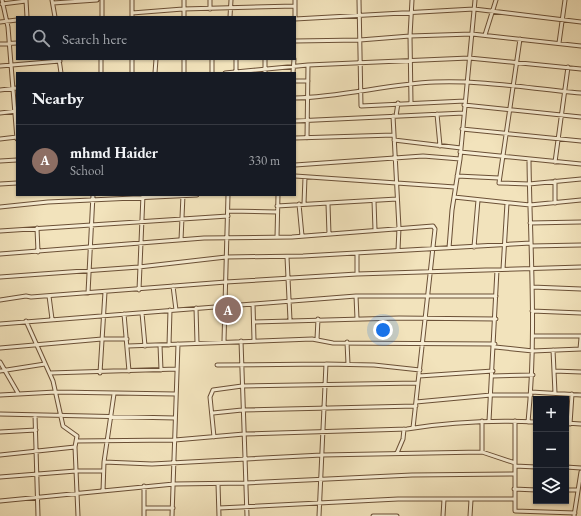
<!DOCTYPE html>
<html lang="en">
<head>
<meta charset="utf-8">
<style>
  body { margin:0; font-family:"EB Garamond",serif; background:#20242c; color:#f1f3f6 }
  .controls { position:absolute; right:12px; bottom:12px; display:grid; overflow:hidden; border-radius:0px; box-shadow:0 1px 3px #0004 }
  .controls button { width:36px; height:36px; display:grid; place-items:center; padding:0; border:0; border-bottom:1px solid #363941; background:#171b24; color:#f1f3f6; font:20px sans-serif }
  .you { position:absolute; left:383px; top:330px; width:14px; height:14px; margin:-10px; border:3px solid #fff; border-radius:50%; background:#1a73e8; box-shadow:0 0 0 6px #1a73e833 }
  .badge { display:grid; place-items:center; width:26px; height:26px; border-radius:50%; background:#ea580c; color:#fff; font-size:13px; font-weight:700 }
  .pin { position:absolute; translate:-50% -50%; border:2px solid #fff; box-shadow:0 1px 4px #0006 }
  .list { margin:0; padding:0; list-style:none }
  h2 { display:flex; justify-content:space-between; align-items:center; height:52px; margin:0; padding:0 16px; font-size:17px }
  h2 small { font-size:13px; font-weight:400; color:#9ea1a6 }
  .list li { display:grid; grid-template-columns:26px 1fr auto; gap:12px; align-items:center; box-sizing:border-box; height:72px; padding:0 16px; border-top:1px solid #363941 }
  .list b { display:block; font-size:15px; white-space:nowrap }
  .list p { margin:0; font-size:13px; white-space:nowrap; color:#9ea1a6 }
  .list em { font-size:13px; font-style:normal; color:#9ea1a6 }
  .icon { flex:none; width:22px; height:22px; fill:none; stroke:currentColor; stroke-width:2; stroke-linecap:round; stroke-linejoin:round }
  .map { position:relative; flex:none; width:581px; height:516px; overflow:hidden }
  .search { position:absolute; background:#171b24; box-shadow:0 1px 3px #0004; left:16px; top:16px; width:280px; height:44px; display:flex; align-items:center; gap:10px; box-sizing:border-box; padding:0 14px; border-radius:0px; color:#9ea1a6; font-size:15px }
  .panel { position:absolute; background:#171b24; box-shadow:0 1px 3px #0004; left:16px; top:72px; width:280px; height:124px; border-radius:0px }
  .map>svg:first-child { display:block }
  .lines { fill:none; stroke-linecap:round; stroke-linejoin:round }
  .street-casing { stroke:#6b5036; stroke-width:5 }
  .street { stroke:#f7edd3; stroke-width:3 }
</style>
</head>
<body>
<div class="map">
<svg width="581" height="516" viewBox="0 0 581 516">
  <rect width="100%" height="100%" fill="#f2e3bc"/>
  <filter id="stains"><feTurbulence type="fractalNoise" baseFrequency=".005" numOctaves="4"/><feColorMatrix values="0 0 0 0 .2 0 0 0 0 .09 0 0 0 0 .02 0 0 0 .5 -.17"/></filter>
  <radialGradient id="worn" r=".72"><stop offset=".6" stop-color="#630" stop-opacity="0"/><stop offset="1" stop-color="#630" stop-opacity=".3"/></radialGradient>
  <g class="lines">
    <!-- street casing -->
    <g class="street-casing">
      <path id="street" d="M2,0L8,27L17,139
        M26,0L27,17
        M52,0L55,17
        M132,0V17
        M359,0L361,106L465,101
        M53,3L97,0
        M2,4L26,1
        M210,9V0
        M132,13L183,9L295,6
        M102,17V0
        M184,17V0
        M230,17L231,0
        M295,17V0
        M295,19L474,9L581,22
        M0,22L17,20
        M485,35L496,0
        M520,39L499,183L529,184L581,179
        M295,41L360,40L410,36L472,34L581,46
        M559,43L565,0
        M0,44L17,43
        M59,59L61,73
        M212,59V73
        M236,59V73
        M0,66L60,61
        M101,73V59
        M132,73V59
        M155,73L156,59
        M184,73V59
        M225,73L308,65L469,58L581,69
        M265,73V59
        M293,73L294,59
        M295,81H308
        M0,90L17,88
        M295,98C342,97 388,84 435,82C484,80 532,89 581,93
        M411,103L410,36L412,0
        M464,105L581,117
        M0,113L17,111
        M437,114L440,146
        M393,116L399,228L398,250
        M396,116L398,103
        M295,121L464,113
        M462,129L581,141
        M295,138L394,135
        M307,138L308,65
        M0,139L17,137
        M394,140L461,148
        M460,152L581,164
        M0,161L17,160
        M555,162L568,67
        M295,165L423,156L460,159
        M295,176L455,187
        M457,176L499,178
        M555,181V203
        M0,184L17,183
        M454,197L530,205L581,200
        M374,201L375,230
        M299,204L302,236
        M304,204L305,177
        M328,204L329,234
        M277,206L397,199
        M0,207L48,202L197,195
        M228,211L277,212
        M530,223L581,222
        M37,228L38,252
        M0,231L228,216
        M277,237L278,195
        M181,240L183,195
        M531,246L581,245
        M474,247L478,200
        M449,248L452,210L460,159L475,0
        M357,253V274
        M0,254L204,238L292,237L433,226L435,229L413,428
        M287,257L290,320
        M503,269L507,203
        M0,277L139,267L226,257L303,256L531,243
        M173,286L176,310
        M532,287L581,289
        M139,290L143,195
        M88,293L93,195
        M49,296L52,319
        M356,296L357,319
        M0,300L26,296L31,297L226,282L357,274L581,267
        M253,304L254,340
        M196,308L197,343
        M532,311L581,313
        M142,313L145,346
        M124,314L129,371
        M254,322L399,318L496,319
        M0,324L356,296H496
        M533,336H581
        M317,339L318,319
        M224,341L228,195
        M241,341L247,516
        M347,342L348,364
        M160,345L161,370
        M169,345L170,310
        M128,346L312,339L333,343L495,344
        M495,347L533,351L581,349
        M0,348L102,339H127
        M580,349L581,338
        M553,350L555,393
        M0,362L18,393
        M326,364L374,365L420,370
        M217,365L326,364L319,516
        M0,371L45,364
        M554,371L581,372
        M50,373L177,369
        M100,373L105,292
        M419,376L493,371
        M492,376L533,375
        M531,392L581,395
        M0,395L56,392L176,394
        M416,402L491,395H531
        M213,413L242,410L416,406
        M0,414L175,418
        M35,415L38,516
        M489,421L497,270
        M515,421V511L575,513
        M528,422C537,335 530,247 529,160
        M566,423L581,424
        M570,424L572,394
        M0,432L36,430
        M214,437L210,397L213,390L242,386L418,383
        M76,441L175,440L244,434L407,429C450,422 493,420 536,422
        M75,447L78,516
        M482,452V421
        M397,453L403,439L404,429
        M0,455L75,447L77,436L63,426L53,381L26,321
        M104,462L152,464L322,455L482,452L515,463
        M515,466L536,467
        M566,467L581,468
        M0,477L76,471H103
        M218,484L219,516
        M144,486V516
        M514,489L536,490
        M566,490H578
        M103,491L104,462L114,394
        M0,501L174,484L246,483L412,475L515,474
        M144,508H173
        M219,508L398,499H514
        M172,516L178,344
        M373,516H397
        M443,516L444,499
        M470,516L471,500
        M574,516L581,472"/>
    </g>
    <!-- street -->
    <use href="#street" class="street"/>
  </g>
  <rect width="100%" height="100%" filter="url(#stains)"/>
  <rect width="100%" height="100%" fill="url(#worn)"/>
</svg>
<div class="controls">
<button>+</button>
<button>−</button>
<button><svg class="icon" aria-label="layers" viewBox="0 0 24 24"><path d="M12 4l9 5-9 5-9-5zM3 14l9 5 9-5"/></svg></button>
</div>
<div class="you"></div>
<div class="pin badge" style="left:228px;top:310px;background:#8d6e63">A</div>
<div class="search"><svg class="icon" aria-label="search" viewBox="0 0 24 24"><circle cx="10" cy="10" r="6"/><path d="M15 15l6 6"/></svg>Search here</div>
<section class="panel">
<h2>Nearby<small></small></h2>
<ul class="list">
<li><span class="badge" style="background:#8d6e63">A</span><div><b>mhmd Haider</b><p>School</p></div><em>330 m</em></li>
</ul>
</section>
</div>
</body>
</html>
